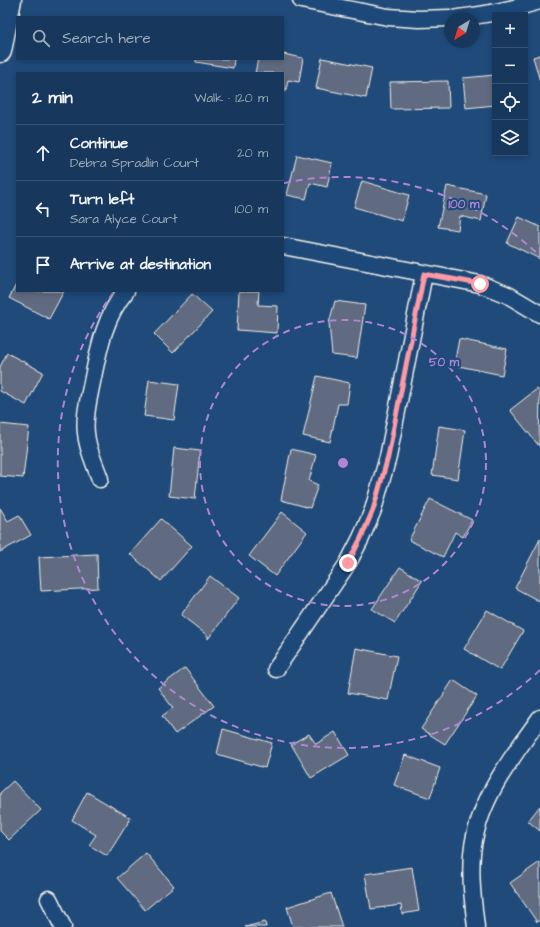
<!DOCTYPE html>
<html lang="en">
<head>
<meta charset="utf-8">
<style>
  body { margin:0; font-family:"Architects Daughter",sans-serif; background:#203f62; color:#f1f3f6 }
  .controls { position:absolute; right:12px; top:12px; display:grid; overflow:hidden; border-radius:0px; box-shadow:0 2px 6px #0003 }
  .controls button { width:36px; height:36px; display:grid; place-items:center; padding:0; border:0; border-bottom:1px solid #365272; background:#17385c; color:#f1f3f6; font:20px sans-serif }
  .compass { position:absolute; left:444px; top:12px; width:36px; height:36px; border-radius:50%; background:#17385c; box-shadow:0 2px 6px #0003; rotate:218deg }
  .stop { position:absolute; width:12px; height:12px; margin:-9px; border:3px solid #ff9aa2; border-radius:50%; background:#fff }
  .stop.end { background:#ff9aa2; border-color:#fff; box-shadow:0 1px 4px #0008 }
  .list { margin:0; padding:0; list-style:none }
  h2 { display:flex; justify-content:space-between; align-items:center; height:52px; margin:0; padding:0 16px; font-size:17px }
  h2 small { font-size:13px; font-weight:400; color:#9eacbb }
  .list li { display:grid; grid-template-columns:26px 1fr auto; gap:12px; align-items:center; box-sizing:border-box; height:56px; padding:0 16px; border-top:1px solid #365272 }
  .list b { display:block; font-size:15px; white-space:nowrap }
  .list p { margin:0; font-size:13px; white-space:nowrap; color:#9eacbb }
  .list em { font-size:13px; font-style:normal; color:#9eacbb }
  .icon { flex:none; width:22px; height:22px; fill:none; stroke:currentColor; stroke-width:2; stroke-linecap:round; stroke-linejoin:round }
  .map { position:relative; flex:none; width:540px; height:927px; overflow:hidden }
  .search { position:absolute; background:#17385c; box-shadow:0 2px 6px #0003; left:16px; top:16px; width:268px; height:44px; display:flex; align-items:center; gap:10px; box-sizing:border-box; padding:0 14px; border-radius:0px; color:#9eacbb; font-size:15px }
  .panel { position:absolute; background:#17385c; box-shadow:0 2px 6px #0003; left:16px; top:72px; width:268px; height:220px; border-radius:0px }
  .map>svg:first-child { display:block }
  .building { fill:#606b80; stroke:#f4f1e8 }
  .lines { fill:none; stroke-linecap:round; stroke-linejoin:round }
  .minor-casing { stroke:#f4f1e8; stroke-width:19 }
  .secondary-casing { stroke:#f4f1e8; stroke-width:25 }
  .minor { stroke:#1f4a7a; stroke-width:16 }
  .secondary { stroke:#1f4a7a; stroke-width:22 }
  .route { stroke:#ff9aa2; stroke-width:5 }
  .ring { fill:none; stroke:#b185d1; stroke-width:2; stroke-dasharray:7 5 }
  .centre { fill:#b185d1; stroke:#1f4a7a; stroke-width:2 }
  .ring-label { font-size:12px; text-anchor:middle; font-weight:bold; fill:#b185d1; stroke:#1f4a7a; stroke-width:4; stroke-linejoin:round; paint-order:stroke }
</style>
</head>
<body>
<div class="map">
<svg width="540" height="927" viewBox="0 0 540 927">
  <rect width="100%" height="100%" fill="#1f4a7a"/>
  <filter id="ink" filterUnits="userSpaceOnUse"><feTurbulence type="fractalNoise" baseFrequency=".025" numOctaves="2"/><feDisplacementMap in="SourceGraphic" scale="8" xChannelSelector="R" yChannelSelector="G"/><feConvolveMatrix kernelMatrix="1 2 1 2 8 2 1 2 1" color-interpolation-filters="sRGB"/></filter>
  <g filter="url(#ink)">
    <!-- building -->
    <path class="building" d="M283,54L303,58L299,82L288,80L286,91H283V73H255L258,59H283Z
      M540,55V81L533,57Z
      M322,58L372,68L366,98L316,88Z
      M196,59H234L233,68L196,62Z
      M495,75V105L466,108L463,78Z
      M448,81L449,108L391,109L390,82Z
      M297,155L332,163L327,187L310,183L306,199L287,195Z
      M362,181L409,195L402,221L354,207Z
      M447,186L486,194L481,221L460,216L458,230L438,227Z
      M519,217L540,227V259L507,243Z
      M17,283V291H64L49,319L9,298Z
      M239,291H259L258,305L278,306L277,333L237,330Z
      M192,294L212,312L173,353L154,334Z
      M335,301L365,305L357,358L332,355L329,323Z
      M459,339L507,349L502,375L454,365Z
      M7,353L43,372L26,405L0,391V367Z
      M317,376L350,383L347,404H338L330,442L303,436Z
      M149,380L179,384L174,420L144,416Z
      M537,389L540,393L539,446L510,410Z
      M0,424L29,427L23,478L0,476Z
      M439,426L465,430L458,479L432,475Z
      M174,448L200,451L195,499L169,496Z
      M291,449L316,455L309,481L318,485L310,508L281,500Z
      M430,499L472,520L463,537L455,532L443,557L409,540Z
      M0,508L8,521L19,515L31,535L0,552Z
      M282,512L307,532L275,576L249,556Z
      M161,519L192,546L161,581L130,554Z
      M540,539V598L539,601L515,588Z
      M97,554L98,588L41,591L39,557Z
      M400,567L422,581L395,623L372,609Z
      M210,576L239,598L208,639V636L181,615Z
      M487,610L523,631L500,670L464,649Z
      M356,648L397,656L388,700L348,693Z
      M185,668L214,706L175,734L162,716L173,708L158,688Z
      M453,680L477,696L445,744L421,729Z
      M223,729L272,743L265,768L217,754Z
      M335,732L349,755L311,778L291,744L309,734L316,744Z
      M405,755L440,768L430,798L394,785Z
      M13,781L41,810L9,840L0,831V793Z
      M87,792L131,818L107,856L89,845L96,835L72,820Z
      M540,806V831L528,821Z
      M146,853L174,886L145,910L117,878Z
      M540,862V920L537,922L510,883Z
      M412,867L419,911L402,914L401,905L371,909L365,874Z
      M331,893L342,927H293L287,907Z
      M265,922L266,927H245Z"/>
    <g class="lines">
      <!-- minor casing -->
      <g class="minor-casing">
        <path id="minor" d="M301,0L388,17L419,19L450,18
          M458,18C486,15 513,9 540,1
          M283,246L480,284L508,295L540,314
          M100,479C95,464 87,449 86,433C84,418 88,402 91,387C98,354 103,318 126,291
          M276,669L348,563L361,538L373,510L388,457L424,274
          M49,899L63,927
          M476,927C473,902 470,878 472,854C477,801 511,759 540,718"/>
      </g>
      <!-- secondary casing -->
      <g class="secondary-casing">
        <path id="secondary" d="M0,51L10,0"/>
      </g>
      <!-- minor -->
      <use href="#minor" class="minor"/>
      <!-- secondary -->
      <use href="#secondary" class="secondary"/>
    </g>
  </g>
  <g class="lines" filter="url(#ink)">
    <!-- route -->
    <path class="route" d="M348,563L361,538L373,510L388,457L424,274L480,284"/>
  </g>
  <!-- distance rings -->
  <g class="ring">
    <circle cx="343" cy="463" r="143"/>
    <path d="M540 670A286 286 0 0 1 113 293M284 183A286 286 0 0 1 540 256"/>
  </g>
  <circle cx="343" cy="463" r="6" class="centre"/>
  <g class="ring-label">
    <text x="464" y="208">100 m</text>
    <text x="444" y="366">50 m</text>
  </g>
</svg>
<div class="controls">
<button>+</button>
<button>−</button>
<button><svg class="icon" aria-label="locate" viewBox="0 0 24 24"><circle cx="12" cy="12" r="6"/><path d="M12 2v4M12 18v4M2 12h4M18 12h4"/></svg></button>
<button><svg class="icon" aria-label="layers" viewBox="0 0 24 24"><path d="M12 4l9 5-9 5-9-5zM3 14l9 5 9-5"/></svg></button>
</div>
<svg class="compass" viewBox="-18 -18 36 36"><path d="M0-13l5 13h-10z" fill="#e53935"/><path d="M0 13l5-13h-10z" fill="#9eacbb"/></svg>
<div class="stop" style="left:480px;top:284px"></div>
<div class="stop end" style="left:348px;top:563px"></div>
<div class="search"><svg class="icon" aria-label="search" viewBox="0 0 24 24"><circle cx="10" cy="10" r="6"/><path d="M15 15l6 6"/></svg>Search here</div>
<section class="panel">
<h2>2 min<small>Walk · 120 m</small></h2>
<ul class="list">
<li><svg class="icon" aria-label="ahead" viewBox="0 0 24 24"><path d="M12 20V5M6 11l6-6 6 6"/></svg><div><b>Continue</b><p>Debra Spradlin Court</p></div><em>20 m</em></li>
<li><svg class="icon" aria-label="left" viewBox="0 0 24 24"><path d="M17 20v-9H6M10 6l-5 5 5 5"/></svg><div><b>Turn left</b><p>Sara Alyce Court</p></div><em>100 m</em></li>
<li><svg class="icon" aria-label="arrive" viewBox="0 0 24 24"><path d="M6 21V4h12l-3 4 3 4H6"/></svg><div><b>Arrive at destination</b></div></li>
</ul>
</section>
</div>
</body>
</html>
